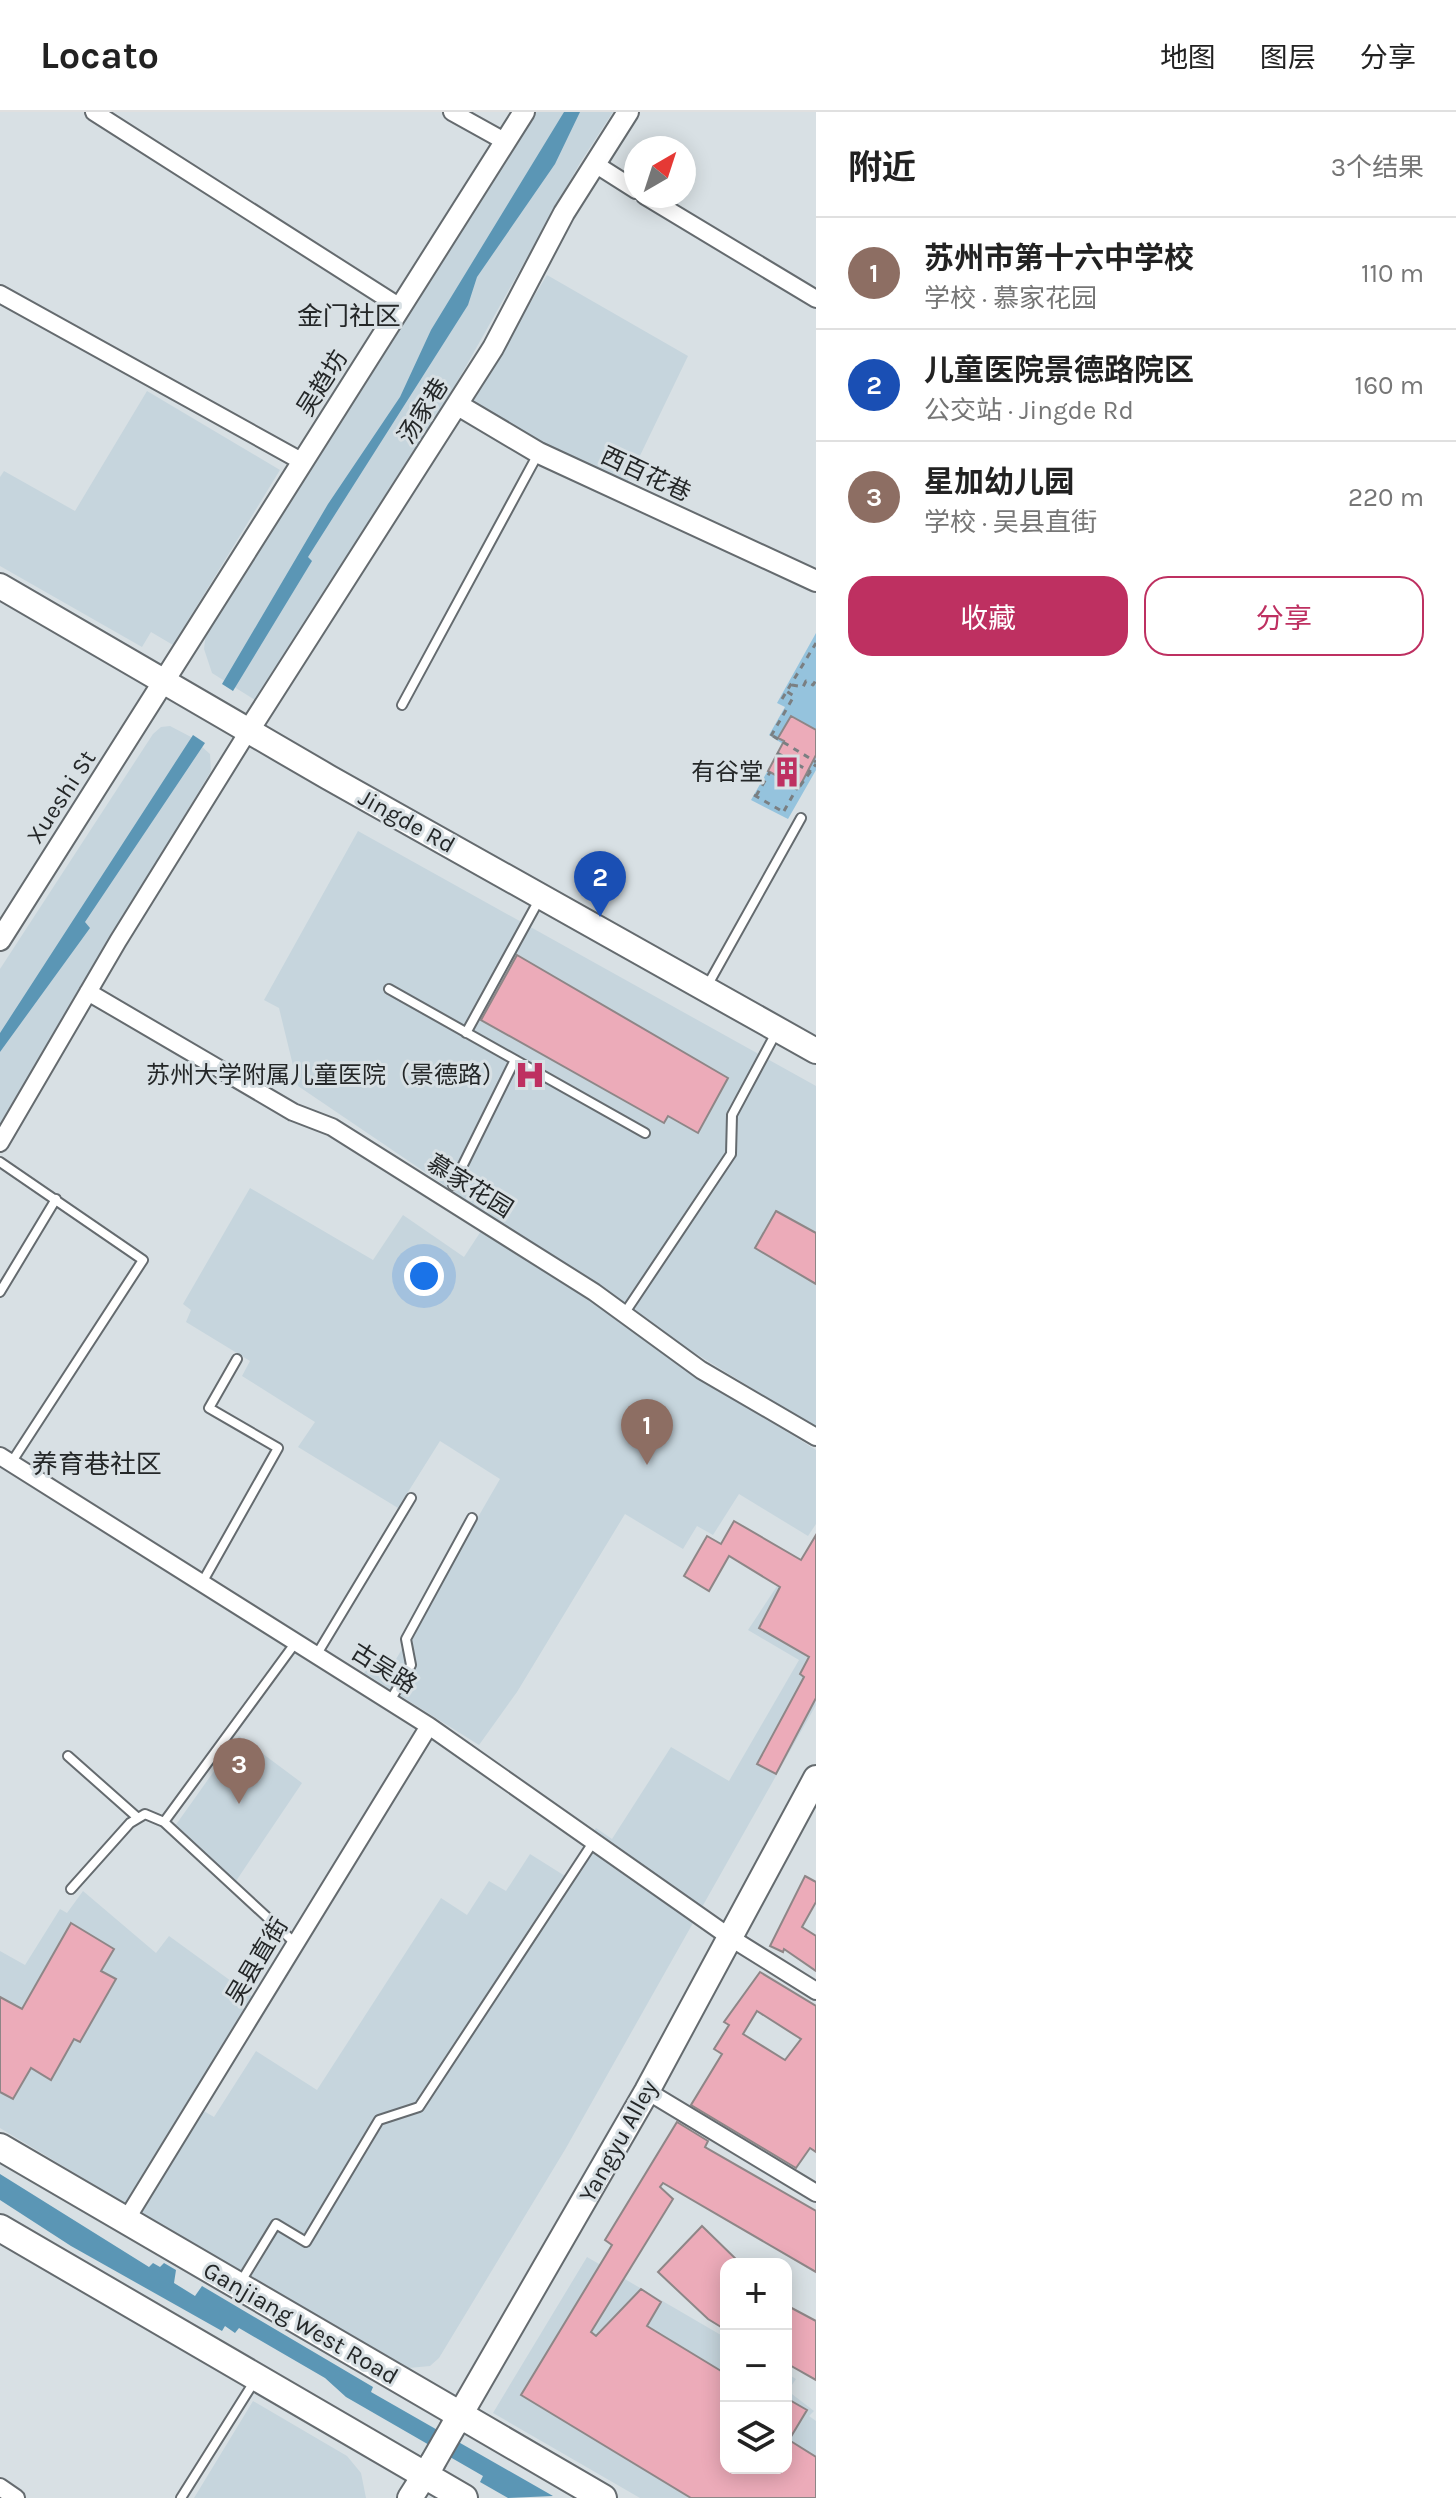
<!DOCTYPE html>
<html lang="zh">
<head>
<meta charset="utf-8">
<style>
  body { margin:0; font-family:Karla,"Noto Sans SC",sans-serif; background:#f2f2f2; color:#222 }
  .controls { position:absolute; right:24px; bottom:24px; display:grid; overflow:hidden; border-radius:16px; box-shadow:0 4px 20px #0003 }
  .controls button { width:72px; height:72px; display:grid; place-items:center; padding:0; border:0; border-bottom:2px solid #e0e0e0; background:#fff; color:#222; font:40px sans-serif }
  .compass { position:absolute; left:624px; top:24px; width:72px; height:72px; border-radius:50%; background:#fff; box-shadow:0 4px 20px #0003; rotate:39deg }
  .you { position:absolute; left:424px; top:1164px; width:28px; height:28px; margin:-20px; border:6px solid #fff; border-radius:50%; background:#1a73e8; box-shadow:0 0 0 12px #1a73e833 }
  .badge { display:grid; place-items:center; width:52px; height:52px; border-radius:50%; background:#be3061; color:#fff; font-size:26px; font-weight:700 }
  .pin { position:absolute; translate:-50% -66px; filter:drop-shadow(0 2px 4px #0008) }
  .pin::after { content:''; position:absolute; top:42px; width:28px; height:24px; background:inherit; clip-path:polygon(0 0,100% 0,50% 100%) }
  .list { margin:0; padding:0; list-style:none }
  h2 { display:flex; justify-content:space-between; align-items:center; height:104px; margin:0; padding:0 32px; font-size:34px }
  h2 small { font-size:26px; font-weight:400; color:#767676 }
  .list li { display:grid; grid-template-columns:52px 1fr auto; gap:24px; align-items:center; box-sizing:border-box; height:112px; padding:0 32px; border-top:2px solid #e0e0e0 }
  .list b { display:block; font-size:30px; white-space:nowrap }
  .list p { margin:0; font-size:26px; white-space:nowrap; color:#767676 }
  .list em { font-size:26px; font-style:normal; color:#767676 }
  .actions { display:flex; gap:16px; padding:24px 32px }
  .actions a { flex:1; padding:18px 0; border:2px solid #be3061; border-radius:24px; text-align:center; font-size:28px; color:#be3061 }
  .actions .main { background:#be3061; color:#fff }
  .icon { flex:none; width:44px; height:44px; fill:none; stroke:currentColor; stroke-width:2; stroke-linecap:round; stroke-linejoin:round }
  .map { position:relative; flex:none; width:816px; height:2386px; overflow:hidden }
  header { display:flex; align-items:center; gap:48px; box-sizing:border-box; height:112px; padding:0 40px; background:#fff; border-bottom:2px solid #e0e0e0 }
  header strong { font-size:38px }
  nav { display:flex; gap:44px; margin-inline-start:auto; font-size:28px }
  main { display:flex }
  aside { flex:1; background:#fff }
  .map>svg:first-child { display:block }
  .built { fill:#c6d5dd }
  .green { fill:#95c3dd }
  .water { fill:#5b96b5 }
  .building { fill:#ecabb9; stroke:#8e8687; stroke-width:2; fill-rule:evenodd }
  .lines { fill:none; stroke-linecap:round; stroke-linejoin:round }
  .service-casing { stroke:#656b6f; stroke-width:12 }
  .minor-casing { stroke:#656b6f; stroke-width:20 }
  .tertiary-casing { stroke:#656b6f; stroke-width:24 }
  .secondary-casing { stroke:#656b6f; stroke-width:28 }
  .primary-casing { stroke:#656b6f; stroke-width:30 }
  .path { stroke:#7a7f82; stroke-width:3; stroke-dasharray:6 6; stroke-linecap:butt }
  .service { stroke:#fff; stroke-width:8 }
  .minor { stroke:#fff; stroke-width:16 }
  .tertiary { stroke:#fff; stroke-width:20 }
  .secondary { stroke:#fff; stroke-width:24 }
  .primary { stroke:#fff; stroke-width:26 }
  .secondary-bridge-casing { stroke:#656b6f; stroke-width:28; stroke-linecap:butt }
  .secondary-bridge { stroke:#fff; stroke-width:24 }
  .labels { text-anchor:middle; dominant-baseline:central; stroke-width:6; stroke-linejoin:round; paint-order:stroke }
  .street-label { font-size:24px; fill:#242728; stroke:#d8e0e4 }
  .poi-label { font-size:24px; fill:#242728; stroke:#d8e0e4; text-anchor:end }
  .neighbourhood-label { font-size:26px; fill:#242728; stroke:#d8e0e4 }
</style>
</head>
<body>
<header>
<strong>Locato</strong>
<nav><a>地图</a><a>图层</a><a>分享</a></nav>
</header>
<main>
<div class="map">
<svg width="816" height="2386" viewBox="0 0 816 2386">
  <rect width="100%" height="100%" fill="#d8e0e4"/>
  <!-- built -->
  <path class="built" d="M533,0H613L580,51L405,363L255,588L212,561L204,537L206,520Z
    M547,163L688,244L622,381L467,295Z
    M147,279L280,358L173,533L151,520L142,535L0,454V365L4,359L75,399Z
    M170,614L191,625L210,642L211,659L0,1012V857L153,622L161,615Z
    M358,719L816,974V1316L661,1220L298,974L279,896L264,888Z
    M250,1076L373,1148L403,1103L464,1145L485,1113L701,1266L816,1338V1412L808,1424L739,1382L713,1423L697,1414L683,1437L625,1402L517,1580L479,1633L364,1561L377,1540L395,1549L500,1367L440,1329L398,1396L298,1335L315,1310L242,1264L250,1249L186,1210L191,1198L183,1192Z
    M787,1459L816,1477V1593L566,2036L439,2246L430,2254L409,2256L138,2100L202,1998L214,2005L256,1939L317,1978L441,1786L467,1803L489,1769L506,1779L530,1742L565,1764L596,1716L612,1727L671,1635L729,1669L799,1548L748,1518Z
    M239,1624L302,1671L232,1775L173,1726L175,1714Z
    M83,1779L156,1841L169,1824L253,1885L126,2092L0,2016V1839L25,1853L60,1797L67,1801Z
    M587,2145L726,2226V2356H786V2261L796,2267L788,2279L814,2299L809,2304L816,2309V2386H640L493,2301Z
    M253,2289L347,2344L361,2361L366,2386H194Z"/>
  <!-- green -->
  <path class="green" d="M816,521V658L788,707L751,688L783,632L769,623L785,595L777,591Z"/>
  <!-- water -->
  <path class="water" d="M564,0H580L555,52L477,165L468,193L308,445L312,449L233,579L222,572L328,392L400,285L431,218Z
    M193,623L205,631L85,810L90,816L0,940V921Z
    M0,2062L149,2155L153,2151L160,2155L164,2151L176,2158L174,2171L195,2184L202,2174L373,2275L371,2280L553,2384L508,2386L480,2370L483,2364L346,2285L325,2266L239,2216L235,2221L225,2214L222,2219L71,2134L0,2088Z"/>
  <!-- building -->
  <path class="building" d="M791,604L816,618V643L799,676L768,659L784,629L778,626Z
    M517,843L728,966L698,1021L668,1004L664,1011L481,908Z
    M776,1099L816,1121V1172L755,1136Z
    M734,1409L801,1448L816,1423V1586L776,1662L757,1652L804,1565L800,1562L809,1545L759,1516L780,1475L729,1444L709,1479L684,1464L707,1424L721,1432Z
    M805,1764L816,1770V1790L802,1815L816,1824V1859L784,1837L783,1840L770,1834Z
    M71,1811L114,1837L101,1859L116,1867L80,1930L74,1927L51,1968L31,1956L13,1987L0,1980V1885L22,1897Z
    M760,1860L816,1894V2040L810,2036L796,2056L691,1993L722,1942L714,1937L729,1913L724,1910ZM757,1899L801,1927L785,1948L743,1922Z
    M677,2010L708,2029L705,2035L816,2099V2160L663,2071L660,2075L673,2087L591,2220L596,2224L641,2177L661,2190L647,2214L726,2262V2356H786V2286L807,2298L789,2328L816,2345V2386H691L521,2283L612,2133L605,2128Z
    M702,2114L741,2152H726V2218L708,2207L658,2160Z
    M786,2193L816,2209V2268L786,2251Z"/>
  <g class="lines">
    <!-- service casing -->
    <g class="service-casing">
      <path id="service" d="M402,593L538,342
        M706,876L801,706
        M389,877L645,1021
        M466,921L539,788
        M0,1050L143,1148L11,1351
        M453,1073L515,948
        M0,1180L56,1087
        M624,1202L731,1042L732,1003L777,919
        M203,1469L278,1336L209,1296L237,1247
        M317,1542L411,1386
        M390,1589L411,1553L406,1527L472,1406
        M68,1644L138,1706
        M164,1710L296,1530
        M71,1777L130,1711L145,1702L164,1710L295,1831
        M240,2171L276,2112L306,2130L379,2008L419,1995L594,1729
        M181,2386L254,2270"/>
    </g>
    <!-- minor casing -->
    <g class="minor-casing">
      <path id="minor" d="M94,0L400,195
        M452,0L506,30
        M595,52L636,78
        M645,84L816,187
        M0,182L303,350
        M88,880L293,1000L332,1015L594,1180L701,1258L816,1325
        M0,1031L118,829L249,618
        M0,1344L429,1614L731,1826L816,1879
        M647,1979L816,2081
        M126,2108L429,1614
        M0,2375L16,2386"/>
    </g>
    <!-- tertiary casing -->
    <g class="tertiary-casing">
      <path id="tertiary" d="M458,293L539,341L816,469
        M249,618L493,236L564,101L628,0
        M0,828L524,0"/>
    </g>
    <!-- secondary casing -->
    <g class="secondary-casing">
      <path id="secondary" d="M0,474L328,665L816,939
        M453,2315L647,1979L816,1666
        M410,2386L433,2350"/>
    </g>
    <!-- primary casing -->
    <g class="primary-casing">
      <path id="primary" d="M0,2035L603,2386
        M0,2116L464,2386"/>
    </g>
    <!-- path -->
    <path class="path" d="M792,573L803,575L806,569L813,573L816,568
      M782,587L816,531
      M771,624L794,584L786,579
      M773,624L816,650
      M777,641L811,660
      M800,674L816,652
      M754,683L785,701
      M756,684L770,660
      M784,699L797,676"/>
    <!-- service -->
    <use href="#service" class="service"/>
    <!-- minor -->
    <use href="#minor" class="minor"/>
    <!-- tertiary -->
    <use href="#tertiary" class="tertiary"/>
    <!-- secondary -->
    <use href="#secondary" class="secondary"/>
    <!-- primary -->
    <use href="#primary" class="primary"/>
    <!-- secondary-bridge casing -->
    <g class="secondary-bridge-casing">
      <path id="secondary-bridge" d="M433,2350L453,2315"/>
    </g>
    <!-- secondary-bridge -->
    <use href="#secondary-bridge" class="secondary-bridge"/>
  </g>
  <!-- icons -->
  <defs>
    <g id="building-bare" transform="scale(2.4)"><path d="M-4-6H4V6H1V3H-1V6H-4ZM-2.5-4.3h1.7v1.8h-1.7ZM.8-4.3h1.7v1.8H.8ZM-2.5-1h1.7V.8h-1.7ZM.8-1h1.7V.8H.8Z" fill="#be3061" stroke="#d8e0e4" stroke-width="2.5" paint-order="stroke"/></g>
    <g id="hospital-bare" transform="scale(2.4)"><path d="M-5-5h3v3.5h4V-5h3V5h-3V1.5h-4V5h-3Z" fill="#be3061" stroke="#d8e0e4" stroke-width="2.5" paint-order="stroke"/></g>
  </defs>
  <g fill-rule="evenodd">
    <use href="#building-bare" x="787" y="660"/>
    <use href="#hospital-bare" x="530" y="963"/>
  </g>
  <g class="labels">
    <!-- street labels -->
    <g class="street-label">
      <text transform="translate(322 271) rotate(-58)">吴趋坊</text>
      <text transform="translate(423 299) rotate(-58)">汤家巷</text>
      <text transform="translate(646 362) rotate(25)">西百花巷</text>
      <text transform="translate(61 685) rotate(-57)">Xueshi St</text>
      <text transform="translate(407 709) rotate(29)">Jingde Rd</text>
      <text transform="translate(470 1074) rotate(32)">慕家花园</text>
      <text transform="translate(384 1556) rotate(32)">古吴路</text>
      <text transform="translate(257 1849) rotate(-59)">吴县直街</text>
      <text transform="translate(618 2029) rotate(-61)">Yangyu Alley</text>
      <text transform="translate(301 2211) rotate(30)">Ganjiang West Road</text>
    </g>
    <!-- poi labels -->
    <g class="poi-label">
      <text x="763" y="660">有谷堂</text>
      <text x="506" y="963">苏州大学附属儿童医院（景德路）</text>
    </g>
    <!-- neighbourhood labels -->
    <g class="neighbourhood-label">
      <text x="349" y="204">金门社区</text>
      <text x="97" y="1352">养育巷社区</text>
    </g>
  </g>
</svg>
<div class="controls">
<button>+</button>
<button>−</button>
<button><svg class="icon" aria-label="layers" viewBox="0 0 24 24"><path d="M12 4l9 5-9 5-9-5zM3 14l9 5 9-5"/></svg></button>
</div>
<svg class="compass" viewBox="-18 -18 36 36"><path d="M0-13l5 13h-10z" fill="#e53935"/><path d="M0 13l5-13h-10z" fill="#767676"/></svg>
<div class="you"></div>
<div class="pin badge" style="left:647px;top:1353px;background:#8d6e63">1</div>
<div class="pin badge" style="left:600px;top:805px;background:#1a4fb4">2</div>
<div class="pin badge" style="left:239px;top:1692px;background:#8d6e63">3</div>
</div>
<aside>
<h2>附近<small>3个结果</small></h2>
<ul class="list">
<li><span class="badge" style="background:#8d6e63">1</span><div><b>苏州市第十六中学校</b><p>学校 · 慕家花园</p></div><em>110 m</em></li>
<li><span class="badge" style="background:#1a4fb4">2</span><div><b>儿童医院景德路院区</b><p>公交站 · Jingde Rd</p></div><em>160 m</em></li>
<li><span class="badge" style="background:#8d6e63">3</span><div><b>星加幼儿园</b><p>学校 · 吴县直街</p></div><em>220 m</em></li>
</ul>
<div class="actions"><a class="main">收藏</a><a>分享</a></div>
</aside>
</main>
</body>
</html>
